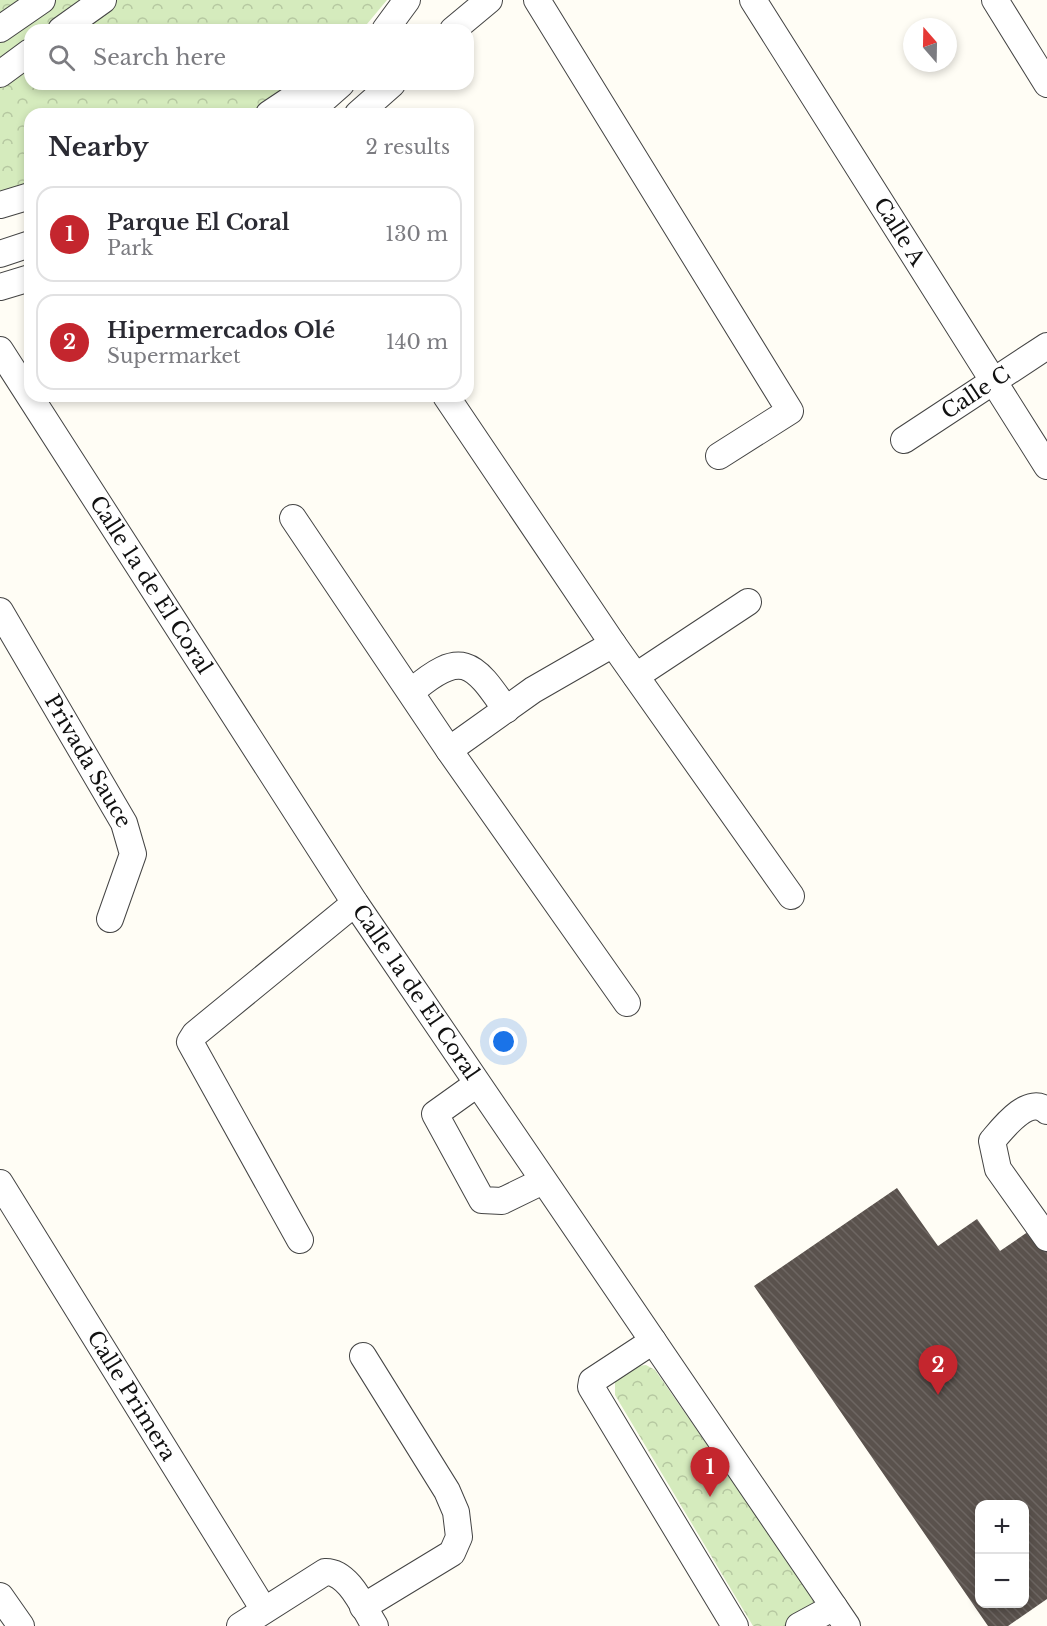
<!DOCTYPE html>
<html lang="en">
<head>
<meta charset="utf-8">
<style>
  body { margin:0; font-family:"Libre Baskerville",serif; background:#f7f7f7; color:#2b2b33 }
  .controls { position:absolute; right:18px; bottom:18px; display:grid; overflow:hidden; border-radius:12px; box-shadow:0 3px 9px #0003 }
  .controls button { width:54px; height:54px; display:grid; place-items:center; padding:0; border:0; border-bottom:2px solid #e1e1e2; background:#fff; color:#2b2b33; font:30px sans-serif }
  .compass { position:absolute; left:903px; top:18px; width:54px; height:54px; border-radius:50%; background:#fff; box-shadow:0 3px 9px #0003; rotate:340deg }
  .you { position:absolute; left:504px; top:1042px; width:21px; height:21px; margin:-15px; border:4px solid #fff; border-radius:50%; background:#1a73e8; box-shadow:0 0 0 9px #1a73e833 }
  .badge { display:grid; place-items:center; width:39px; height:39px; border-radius:50%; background:#c4262e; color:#fff; font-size:20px; font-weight:700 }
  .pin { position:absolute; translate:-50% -50px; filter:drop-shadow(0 2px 3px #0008) }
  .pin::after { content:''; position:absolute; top:32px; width:21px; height:18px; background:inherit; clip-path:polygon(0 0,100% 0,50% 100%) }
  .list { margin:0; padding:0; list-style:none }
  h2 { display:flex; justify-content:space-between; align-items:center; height:78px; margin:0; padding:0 24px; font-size:26px }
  h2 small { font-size:20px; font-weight:400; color:#7c7c81 }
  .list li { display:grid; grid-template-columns:39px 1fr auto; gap:18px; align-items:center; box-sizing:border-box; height:96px; margin:0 12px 12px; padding:0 12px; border:2px solid #e1e1e2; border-radius:18px }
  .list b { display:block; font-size:22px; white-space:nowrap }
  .list p { margin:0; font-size:20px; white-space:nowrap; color:#7c7c81 }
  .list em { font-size:20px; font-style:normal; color:#7c7c81 }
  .icon { flex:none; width:33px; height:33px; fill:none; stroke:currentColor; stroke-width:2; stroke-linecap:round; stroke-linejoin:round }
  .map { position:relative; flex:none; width:1047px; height:1626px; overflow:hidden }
  .search { position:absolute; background:#fff; box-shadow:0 3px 9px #0003; left:24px; top:24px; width:450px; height:66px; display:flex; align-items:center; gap:15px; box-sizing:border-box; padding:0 21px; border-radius:18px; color:#7c7c81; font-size:22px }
  .panel { position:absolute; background:#fff; box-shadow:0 3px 9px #0003; left:24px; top:108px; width:450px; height:294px; border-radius:18px }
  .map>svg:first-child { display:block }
  .park { fill:url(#park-crowns) }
  .building { fill:url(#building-back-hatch); fill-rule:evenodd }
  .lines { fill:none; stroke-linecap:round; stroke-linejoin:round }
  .minor-casing { stroke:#444; stroke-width:28 }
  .minor { stroke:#fff; stroke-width:26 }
  .labels { text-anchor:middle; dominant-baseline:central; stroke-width:6; stroke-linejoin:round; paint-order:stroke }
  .street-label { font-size:21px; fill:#111; stroke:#fff }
</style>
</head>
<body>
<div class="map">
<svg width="1047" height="1626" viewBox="0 0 1047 1626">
  <defs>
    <pattern id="park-crowns" width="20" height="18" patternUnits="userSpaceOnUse" patternTransform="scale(1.5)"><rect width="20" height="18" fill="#d5ebbd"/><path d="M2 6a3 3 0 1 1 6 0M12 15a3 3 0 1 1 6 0" fill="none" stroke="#b6c8a1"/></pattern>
    <pattern id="building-back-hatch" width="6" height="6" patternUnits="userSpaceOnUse" patternTransform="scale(1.5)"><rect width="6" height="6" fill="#5a524d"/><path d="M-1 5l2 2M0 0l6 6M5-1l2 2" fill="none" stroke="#6d6662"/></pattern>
  </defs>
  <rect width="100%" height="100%" fill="#fffdf5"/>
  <!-- park -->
  <path class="park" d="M0,0H387L362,30H30V84H315L281,114H30V204L0,216Z
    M646,1365L655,1370L815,1599V1607L788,1626H753L615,1395V1381L637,1366Z"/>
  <!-- building -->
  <path class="building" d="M897,1188L938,1246L977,1219L1000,1251L1035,1227L1047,1245V1599L1008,1626H988L754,1286ZM980,1504H1024V1604H980Z"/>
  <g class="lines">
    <!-- minor casing -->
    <g class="minor-casing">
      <g id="minor">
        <path d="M537,0L790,411L719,456"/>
        <path id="s1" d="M753,0L1047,466"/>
        <path d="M995,0L1047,84"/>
        <path d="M0,29L42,0"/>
        <path d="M61,30L103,0"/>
        <path d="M385,30L407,0"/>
        <path d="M453,30L489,0"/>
        <path d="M0,74L30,52"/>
        <path d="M269,114L314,84"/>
        <path d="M307,114L341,84"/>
        <path d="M358,114L392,84"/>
        <path d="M0,205L30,196"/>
        <path d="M0,254L30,244"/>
        <path d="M0,287L30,278"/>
        <path id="s2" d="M0,350L355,903L847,1626"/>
        <path id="s3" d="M904,440L1047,346"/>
        <path d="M293,518L449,750L533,690L613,644L446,396"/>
        <path id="s4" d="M0,611L124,823L133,854L110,919"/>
        <path d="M613,644L791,896"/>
        <path d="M636,676L748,602"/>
        <path d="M411,692C461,649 473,661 506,710"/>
        <path d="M449,750L627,1003"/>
        <path d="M477,1084L435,1114L482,1200L502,1201L543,1181"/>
        <path d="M1047,1111C1029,1094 1003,1128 992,1141L998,1169L1047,1238"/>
        <path id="s5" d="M0,1183L264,1610"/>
        <path d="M300,1240L190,1042L195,1034L355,903"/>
        <path d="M653,1341L592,1381L591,1387L735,1626"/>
        <path d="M0,1596L21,1626"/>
        <path d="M363,1607L452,1553L459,1537L456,1512L447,1491L363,1356"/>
        <path d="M240,1626L325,1572C349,1571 364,1609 375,1626"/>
        <path d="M799,1626L834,1607"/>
      </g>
    </g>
    <!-- minor -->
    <use href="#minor" class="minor"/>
  </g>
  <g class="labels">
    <!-- street labels -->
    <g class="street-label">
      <text stroke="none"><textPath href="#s1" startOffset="274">Calle A</textPath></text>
      <text stroke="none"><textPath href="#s3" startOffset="86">Calle C</textPath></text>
      <text stroke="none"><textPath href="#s2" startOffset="279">Calle 1a de El Coral</textPath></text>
      <text stroke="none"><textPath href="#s4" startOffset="174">Privada Sauce</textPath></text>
      <text stroke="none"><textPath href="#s2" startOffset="765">Calle 1a de El Coral</textPath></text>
      <text stroke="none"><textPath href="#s5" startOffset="250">Calle Primera</textPath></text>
    </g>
  </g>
</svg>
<div class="controls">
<button>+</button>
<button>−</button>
</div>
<svg class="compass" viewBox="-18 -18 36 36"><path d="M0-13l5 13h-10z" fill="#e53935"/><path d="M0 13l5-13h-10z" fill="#7c7c81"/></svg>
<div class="you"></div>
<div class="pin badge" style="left:710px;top:1497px">1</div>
<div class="pin badge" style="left:938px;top:1395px">2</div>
<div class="search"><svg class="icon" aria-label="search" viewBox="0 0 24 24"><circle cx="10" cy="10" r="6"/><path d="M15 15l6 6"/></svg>Search here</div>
<section class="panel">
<h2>Nearby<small>2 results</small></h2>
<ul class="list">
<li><span class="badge">1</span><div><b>Parque El Coral</b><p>Park</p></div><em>130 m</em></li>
<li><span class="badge">2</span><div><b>Hipermercados Olé</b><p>Supermarket</p></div><em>140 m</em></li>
</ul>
</section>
</div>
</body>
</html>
